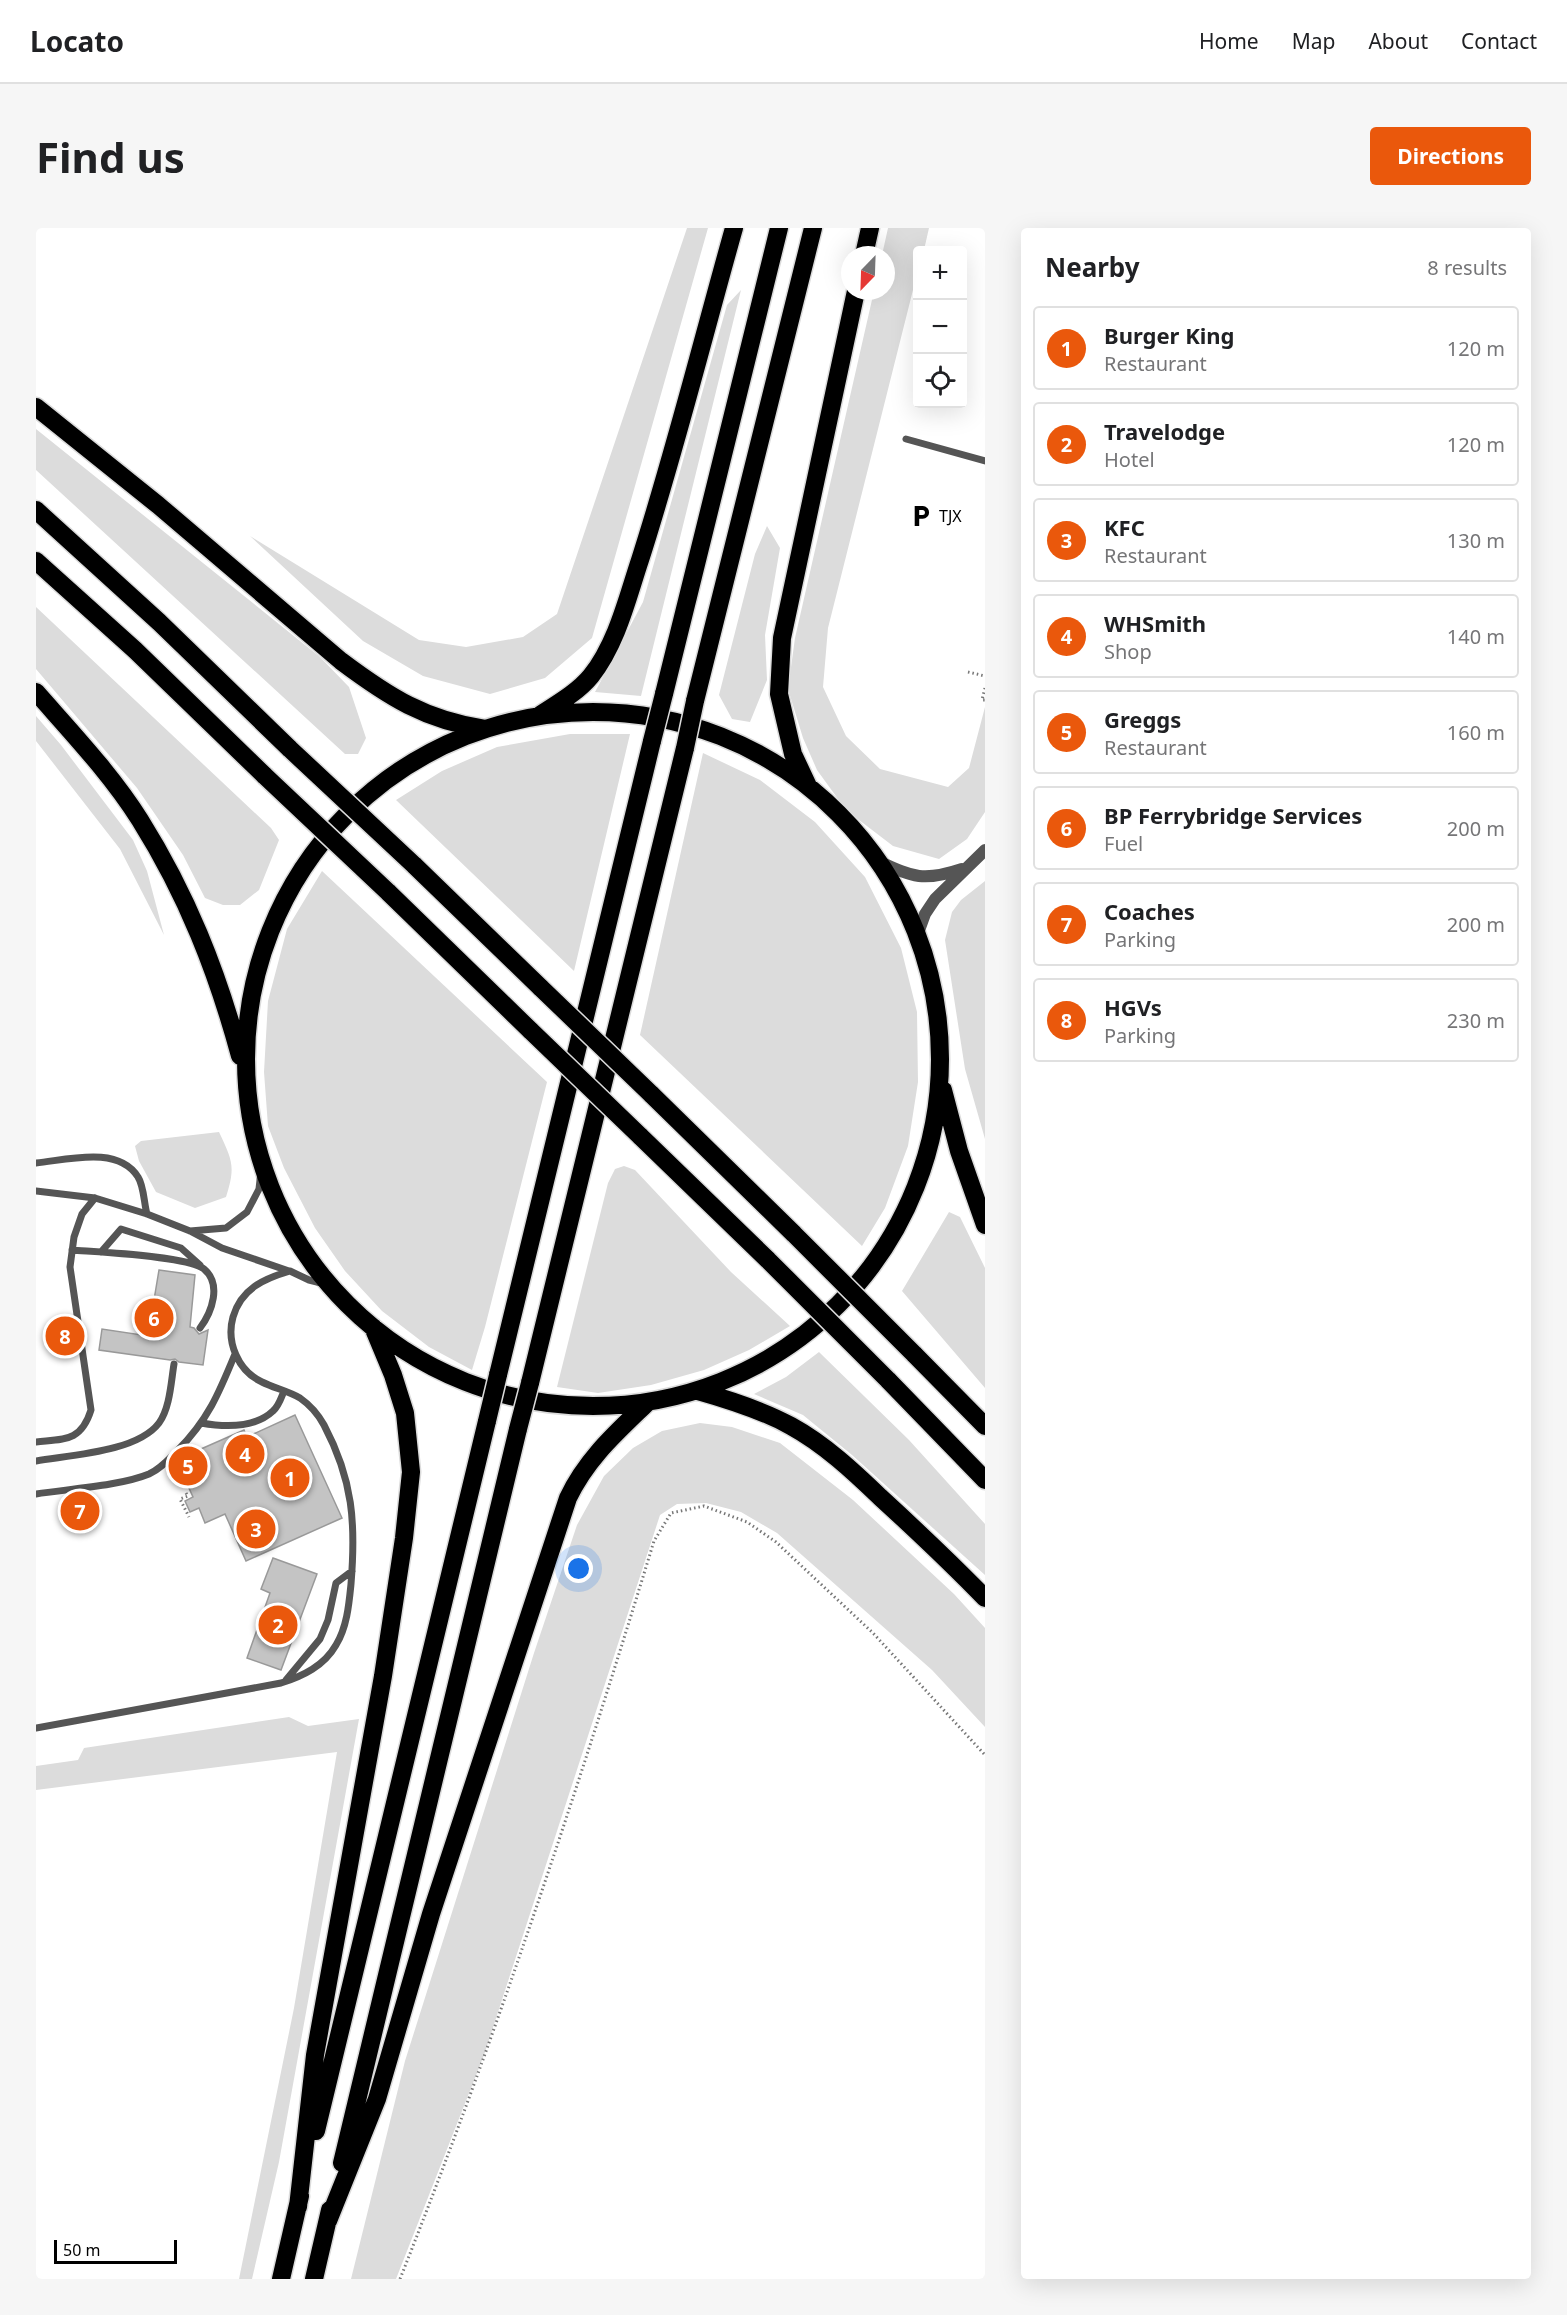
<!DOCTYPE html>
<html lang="en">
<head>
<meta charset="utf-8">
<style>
  body { margin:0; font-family:"Noto Sans",sans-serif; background:#f6f6f6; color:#202124 }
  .controls { position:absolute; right:18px; top:18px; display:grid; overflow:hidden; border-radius:6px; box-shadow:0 6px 24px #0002 }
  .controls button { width:54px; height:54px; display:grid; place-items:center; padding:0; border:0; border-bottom:2px solid #e0e0e0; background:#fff; color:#202124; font:30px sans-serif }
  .compass { position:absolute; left:805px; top:18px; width:54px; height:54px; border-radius:50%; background:#fff; box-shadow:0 6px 24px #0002; rotate:203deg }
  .scale { position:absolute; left:18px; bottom:15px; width:123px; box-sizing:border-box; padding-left:6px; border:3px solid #000; border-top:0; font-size:16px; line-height:21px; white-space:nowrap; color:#000; -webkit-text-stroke:4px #fff; paint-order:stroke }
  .you { position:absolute; left:543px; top:1341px; width:21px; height:21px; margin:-15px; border:4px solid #fff; border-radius:50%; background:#1a73e8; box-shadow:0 0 0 9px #1a73e833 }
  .badge { display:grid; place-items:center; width:39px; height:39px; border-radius:50%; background:#ea580c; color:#fff; font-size:20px; font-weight:700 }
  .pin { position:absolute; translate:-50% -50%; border:3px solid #fff; box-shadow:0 2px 6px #0006 }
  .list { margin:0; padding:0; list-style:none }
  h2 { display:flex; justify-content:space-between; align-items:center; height:78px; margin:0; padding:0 24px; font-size:26px }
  h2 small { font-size:20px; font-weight:400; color:#757577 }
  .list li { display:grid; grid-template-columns:39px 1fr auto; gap:18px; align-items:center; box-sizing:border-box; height:84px; margin:0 12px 12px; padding:0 12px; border:2px solid #e0e0e0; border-radius:6px }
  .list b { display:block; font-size:22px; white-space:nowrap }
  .list p { margin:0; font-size:20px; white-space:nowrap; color:#757577 }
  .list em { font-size:20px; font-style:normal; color:#757577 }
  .icon { flex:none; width:33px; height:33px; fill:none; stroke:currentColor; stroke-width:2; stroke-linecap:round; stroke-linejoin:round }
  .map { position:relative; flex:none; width:949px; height:2051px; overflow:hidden; border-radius:6px }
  header { display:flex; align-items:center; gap:36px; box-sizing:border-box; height:84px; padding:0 30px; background:#fff; border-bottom:2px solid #e0e0e0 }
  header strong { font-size:28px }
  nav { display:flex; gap:33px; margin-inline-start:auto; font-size:21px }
  .intro { display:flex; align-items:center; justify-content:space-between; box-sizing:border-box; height:144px; padding:0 36px }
  h1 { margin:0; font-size:42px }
  .button { padding:15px 27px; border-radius:6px; background:#ea580c; color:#fff; font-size:21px; font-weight:700 }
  main { display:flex; gap:36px; padding:0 36px }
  aside { flex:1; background:#fff; border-radius:6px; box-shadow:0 6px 24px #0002 }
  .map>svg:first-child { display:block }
  .green { fill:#dcdcdc }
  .building { fill:#c4c4c4; stroke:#999; stroke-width:1.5 }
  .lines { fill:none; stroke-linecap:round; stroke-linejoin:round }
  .highway-casing { stroke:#dbdbdb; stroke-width:21 }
  .path { stroke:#777; stroke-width:3; stroke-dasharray:1.5 3; stroke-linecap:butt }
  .lane { stroke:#555; stroke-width:7 }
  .street { stroke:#555; stroke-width:12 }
  .highway { stroke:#000; stroke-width:18 }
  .highway-bridge-casing { stroke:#dbdbdb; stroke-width:21; stroke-linecap:butt }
  .highway-bridge { stroke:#000; stroke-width:18 }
  .labels { text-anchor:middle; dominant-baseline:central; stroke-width:4.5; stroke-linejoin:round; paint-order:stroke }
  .poi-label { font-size:16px; fill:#000; stroke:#fff; text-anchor:start }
</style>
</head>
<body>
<header>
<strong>Locato</strong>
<nav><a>Home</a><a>Map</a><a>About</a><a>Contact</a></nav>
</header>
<div class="intro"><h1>Find us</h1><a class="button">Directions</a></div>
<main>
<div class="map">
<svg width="949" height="2051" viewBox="0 0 949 2051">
  <rect width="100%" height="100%" fill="#fff"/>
  <!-- green -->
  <path class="green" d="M651,0H672L556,410L509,450L454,466L387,448L327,413L214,308L383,412L430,419L487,409L521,386Z
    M852,0H893L888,22H882L881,46L792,400L787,459L810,508L844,541L912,559L933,540L949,479V584L931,611L903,631L857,618L810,582L781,542L767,510L752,461L759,410L838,63H850V27H846Z
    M705,62L605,468L559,464L607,374L691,77Z
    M0,201L284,429L313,459L330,510L322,526H309L0,242Z
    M731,298L744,320L729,407L731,452L714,494L696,491L683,467L719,326Z
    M0,379L235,600L243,612L223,662L204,677H187L169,670L147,627L101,560L0,441Z
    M0,488L25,517L97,612L111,643L128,707L84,621L0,513Z
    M534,506H594L538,743L360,572L406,543L461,519Z
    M667,525L724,552L779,594L829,649L865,720L881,784L882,854L872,918L849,980L826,1018L604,807Z
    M286,643L511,854L449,1099L436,1142L393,1119L346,1083L309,1043L279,1000L248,940L232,898L228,844L232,773L251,701Z
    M949,653V911L929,841L909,712L916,684L925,672Z
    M183,904C196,932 200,938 190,969L159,980L120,964L103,933L99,918L105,913Z
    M588,938L599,942L695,1044L754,1098L713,1122L668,1142L615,1157L562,1165L521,1159L572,955L579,941Z
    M913,984L924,989L949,1040V1160L866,1063Z
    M783,1124L873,1212L949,1296V1347L816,1227L767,1187L718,1166L750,1149Z
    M664,1195L696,1199L744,1215L817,1272L918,1366L949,1400V1499L896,1442L741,1305L705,1284L670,1275L641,1276L624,1287L448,1827L360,2051H315L369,1833L498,1425L541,1297L568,1248L597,1220L626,1203Z
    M253,1489L272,1498L323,1491L243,1934L216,2051H203L258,1780L301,1524L0,1562V1538L42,1532L48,1520Z"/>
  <!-- building -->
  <path class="building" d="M123,1042L159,1047L154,1099L158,1100L163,1106L172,1102L167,1137L143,1134L139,1131L134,1132L63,1122L66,1101L112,1108Z
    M259,1187L306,1290L210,1333L189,1286L169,1295L163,1280L154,1284L149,1273L157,1269L140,1232L208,1202L211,1209Z
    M237,1330L281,1346L245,1442L211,1430L234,1365L225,1361Z"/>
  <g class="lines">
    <!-- highway casing -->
    <g class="highway-casing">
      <path id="highway" d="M828,27L834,0
        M0,179L122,277L305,433C353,469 389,492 449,501
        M0,282L123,394L254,521
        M0,333L99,422L229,548
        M0,464C36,505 75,546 104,592C151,667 181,743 204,828
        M628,466L743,0
        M659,473L777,0
        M210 831a347 347 0 1 1 694 0a347 347 0 1 1-694 0Z
        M504,487C521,476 542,464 555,448C581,415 591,371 604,332C639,223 667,110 698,0
        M772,558L757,526L743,466L746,410L820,63
        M378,637L505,760
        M352,664L495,803
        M907,862L923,923L949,997
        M615,866L758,1006
        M604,908L732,1032
        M878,1126L949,1198
        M462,1147L616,513
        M852,1152L949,1252
        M494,1155L649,520
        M662,1163C694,1172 726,1182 755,1198C788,1216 817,1243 844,1269C880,1302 915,1335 949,1370
        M280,1903L451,1193
        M306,1935L482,1201
        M262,1979L279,1827L347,1448L368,1310L375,1244L369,1185L357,1147L337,1099
        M292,1993L341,1871L395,1686L532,1270C551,1230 581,1204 612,1174
        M245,2051L264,1968
        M278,2051L294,1982"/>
    </g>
    <!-- path -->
    <path class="path" d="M932,444L949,448
      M949,460L946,472H949
      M150,1265L152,1268L144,1271L153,1289
      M364,2051C460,1809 542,1562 618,1313L635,1285L668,1278L711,1294L740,1314L837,1405L949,1527"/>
    <!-- lane -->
    <path class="lane" d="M870,211L949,233
      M0,935C31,932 82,917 102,949C108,958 108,976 111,986
      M0,963L59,970L111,986L154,1003L186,1020L253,1043
      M154,1003L190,1000L211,984L223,961L226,935
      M36,1022C61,1024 152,1028 168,1041C186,1056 176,1084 164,1100
      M65,1024L85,1001L145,1020L164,1037
      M165,1195C188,1199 218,1201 237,1183C243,1178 245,1170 248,1163
      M0,1214C28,1211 45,1214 55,1182L34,1039L38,1009L46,986L59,970
      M0,1233C35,1227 101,1224 123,1195C134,1180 135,1154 138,1136
      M0,1266C32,1261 84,1258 113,1246C124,1241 132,1232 141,1223C172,1192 183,1165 199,1126
      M250,1452L284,1411L292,1392L300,1355L316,1343
      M0,1500L245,1455C267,1448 288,1438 300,1417C311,1399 313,1376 315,1356C320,1295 317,1252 288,1197C282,1186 274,1177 264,1170C252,1163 238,1160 226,1154C202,1143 190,1114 197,1089C205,1061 227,1051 254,1043L273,1052L293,1057"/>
    <!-- street -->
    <path class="street" d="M842,633C877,649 887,654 926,641
      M881,708L889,686L899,671L949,622"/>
    <!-- highway -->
    <use href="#highway" class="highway"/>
    <!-- highway-bridge casing -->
    <g class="highway-bridge-casing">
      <path id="highway-bridge" d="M616,513L628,466
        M649,520L659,473
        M254,521L378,637
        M229,548L352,664
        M505,760L615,866
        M495,803L604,908
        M758,1006L878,1126
        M732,1032L852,1152
        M451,1193L462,1147
        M482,1201L494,1155"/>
    </g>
    <!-- highway-bridge -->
    <use href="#highway-bridge" class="highway-bridge"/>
  </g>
  <!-- icons -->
  <defs>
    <g id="parking-bare" transform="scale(1.8)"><path d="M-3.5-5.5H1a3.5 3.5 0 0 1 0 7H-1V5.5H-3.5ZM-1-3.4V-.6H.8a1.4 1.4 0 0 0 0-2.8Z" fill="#000" stroke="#fff" stroke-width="2.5" paint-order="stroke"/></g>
  </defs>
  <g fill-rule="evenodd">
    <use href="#parking-bare" x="885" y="288"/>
  </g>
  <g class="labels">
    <!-- poi labels -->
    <g class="poi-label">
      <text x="903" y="288">TJX</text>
    </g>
  </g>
</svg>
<div class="controls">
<button>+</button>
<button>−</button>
<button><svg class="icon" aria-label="locate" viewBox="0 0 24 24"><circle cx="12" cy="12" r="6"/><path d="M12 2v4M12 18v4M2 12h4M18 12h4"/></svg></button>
</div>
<svg class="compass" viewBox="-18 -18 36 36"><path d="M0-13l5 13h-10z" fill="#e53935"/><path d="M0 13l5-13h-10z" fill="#757577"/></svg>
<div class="scale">50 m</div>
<div class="you"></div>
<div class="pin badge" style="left:254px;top:1250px">1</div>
<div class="pin badge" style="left:242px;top:1397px">2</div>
<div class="pin badge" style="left:220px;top:1301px">3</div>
<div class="pin badge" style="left:209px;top:1226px">4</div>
<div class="pin badge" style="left:152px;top:1238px">5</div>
<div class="pin badge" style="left:118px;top:1090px">6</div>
<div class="pin badge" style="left:44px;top:1283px">7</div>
<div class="pin badge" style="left:29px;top:1108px">8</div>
</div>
<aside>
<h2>Nearby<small>8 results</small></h2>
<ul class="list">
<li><span class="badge">1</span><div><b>Burger King</b><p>Restaurant</p></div><em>120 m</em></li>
<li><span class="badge">2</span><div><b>Travelodge</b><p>Hotel</p></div><em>120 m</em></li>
<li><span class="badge">3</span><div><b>KFC</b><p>Restaurant</p></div><em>130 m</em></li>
<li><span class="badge">4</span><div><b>WHSmith</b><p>Shop</p></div><em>140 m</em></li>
<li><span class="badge">5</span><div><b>Greggs</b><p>Restaurant</p></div><em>160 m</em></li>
<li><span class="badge">6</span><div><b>BP Ferrybridge Services</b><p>Fuel</p></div><em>200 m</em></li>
<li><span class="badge">7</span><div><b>Coaches</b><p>Parking</p></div><em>200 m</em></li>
<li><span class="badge">8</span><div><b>HGVs</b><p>Parking</p></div><em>230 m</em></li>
</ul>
</aside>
</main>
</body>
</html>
